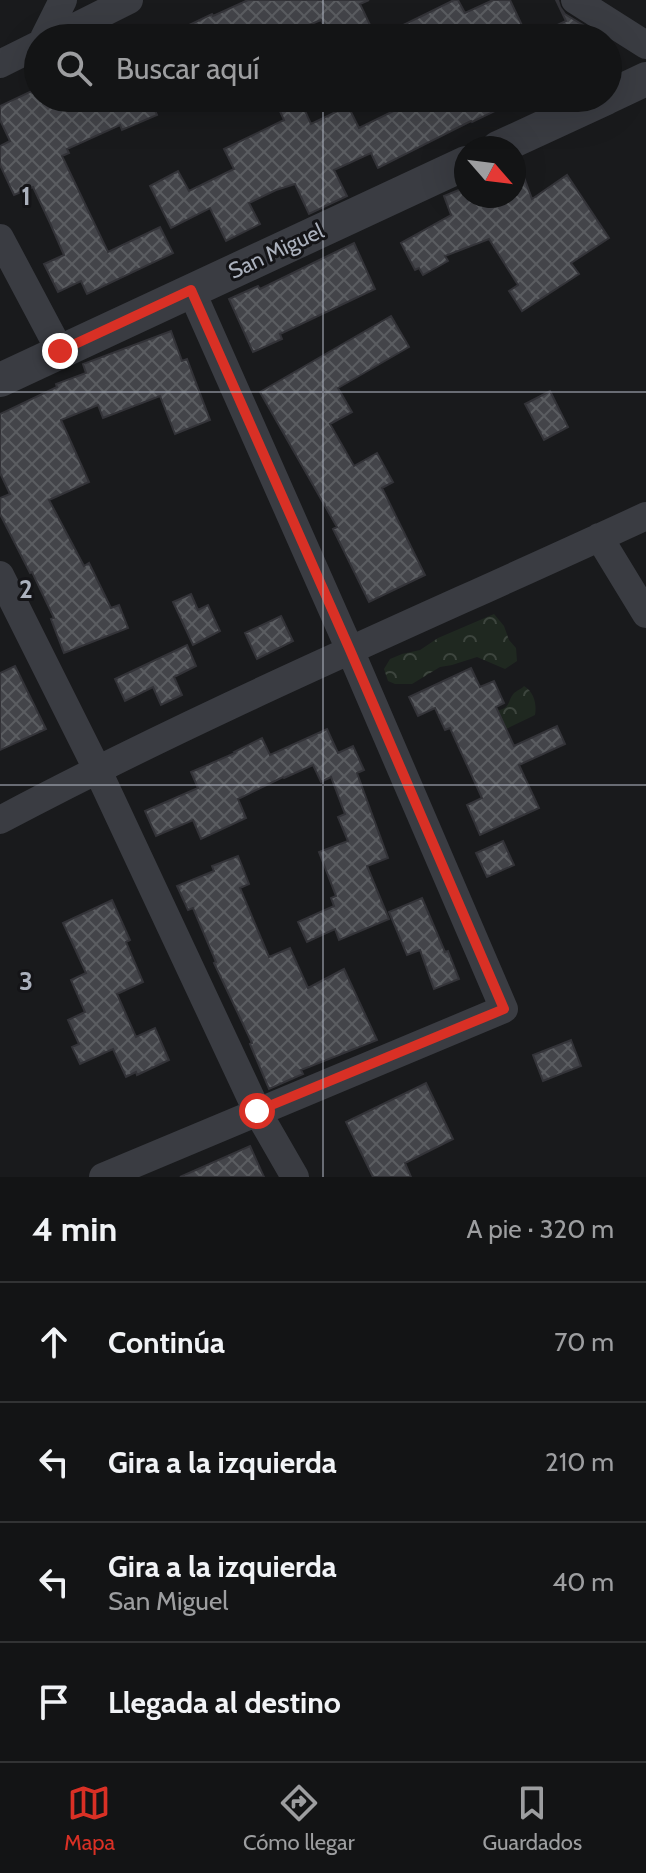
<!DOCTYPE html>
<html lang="es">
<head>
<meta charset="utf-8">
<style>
  body { margin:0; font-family:Cabin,sans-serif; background:#1c1d1e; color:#f1f3f6 }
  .compass { position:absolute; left:454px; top:136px; width:72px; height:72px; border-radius:50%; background:#131415; box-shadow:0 8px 32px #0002; rotate:118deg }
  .stop { position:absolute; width:24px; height:24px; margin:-18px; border:6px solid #d93025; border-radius:50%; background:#fff }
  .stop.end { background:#d93025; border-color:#fff; box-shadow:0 2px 8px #0008 }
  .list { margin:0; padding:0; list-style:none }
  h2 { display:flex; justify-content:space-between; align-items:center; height:104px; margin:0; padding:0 32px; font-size:34px }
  h2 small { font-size:26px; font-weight:400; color:#9d9ea0 }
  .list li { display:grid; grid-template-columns:52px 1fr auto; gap:24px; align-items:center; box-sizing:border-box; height:120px; padding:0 32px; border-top:2px solid #323334 }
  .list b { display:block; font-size:30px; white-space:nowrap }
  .list p { margin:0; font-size:26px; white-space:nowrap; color:#9d9ea0 }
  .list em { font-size:26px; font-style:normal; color:#9d9ea0 }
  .icon { flex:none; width:44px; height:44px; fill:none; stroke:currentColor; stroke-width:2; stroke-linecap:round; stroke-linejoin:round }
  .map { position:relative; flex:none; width:646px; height:1177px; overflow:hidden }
  .search { position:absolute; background:#131415; box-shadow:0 8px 32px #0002; left:24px; right:24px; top:24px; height:88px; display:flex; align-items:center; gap:20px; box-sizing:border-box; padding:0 28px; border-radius:44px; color:#9d9ea0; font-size:30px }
  .sheet { height:584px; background:#131415 }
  nav { display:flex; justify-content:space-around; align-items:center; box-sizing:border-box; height:112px; border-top:2px solid #323334; background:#131415; font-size:22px; color:#9d9ea0 }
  nav a { display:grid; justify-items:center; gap:4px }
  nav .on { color:#d93025 }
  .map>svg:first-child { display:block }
  .forest { fill:url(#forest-crowns) }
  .building { fill:url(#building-cross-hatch); stroke:#333338; stroke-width:2 }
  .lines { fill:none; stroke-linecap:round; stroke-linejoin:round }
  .minor { stroke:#3a3c42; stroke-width:28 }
  .tertiary { stroke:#3a3c42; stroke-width:34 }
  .route { stroke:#d93025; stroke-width:10 }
  .grid { fill:none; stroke:#abb1bd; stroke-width:2; stroke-opacity:0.55 }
  .labels { text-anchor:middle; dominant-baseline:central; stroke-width:6; stroke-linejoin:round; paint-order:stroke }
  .street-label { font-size:22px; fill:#abb1bd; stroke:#141417 }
  .grid-label { font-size:26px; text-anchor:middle; font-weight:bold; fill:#abb1bd; stroke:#141417; stroke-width:6; stroke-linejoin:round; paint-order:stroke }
</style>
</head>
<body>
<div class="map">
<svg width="646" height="1177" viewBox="0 0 646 1177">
  <defs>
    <pattern id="forest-crowns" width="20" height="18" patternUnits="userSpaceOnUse" patternTransform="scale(2)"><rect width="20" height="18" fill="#1f2820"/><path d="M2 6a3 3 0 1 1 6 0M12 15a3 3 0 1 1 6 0" fill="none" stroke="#3d453e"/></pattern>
    <pattern id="building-cross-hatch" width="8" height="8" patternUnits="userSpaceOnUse" patternTransform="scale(2)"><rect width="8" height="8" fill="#434449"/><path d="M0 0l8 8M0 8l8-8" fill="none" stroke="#5b5d61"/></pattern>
  </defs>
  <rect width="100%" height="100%" fill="#191a1c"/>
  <!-- forest -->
  <path class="forest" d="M494,614L504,626L509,640L516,648L517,661L505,669L477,657L452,665L440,667L412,684H395L388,681L384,669L390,659L402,654L420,650L438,638Z
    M524,686C534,692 537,704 535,715L500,732L493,711C512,709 506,703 514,693C515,692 524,687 524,686Z"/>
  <!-- building -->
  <path class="building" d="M248,0H369L360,4L371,27L347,38H330L321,20L277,38H162L212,14L213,16Z
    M454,0H458L465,13L493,0H510L528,38H377Z
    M556,0H558L560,7L565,14L591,30L594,38H530L566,21Z
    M38,88V98H150L157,115L122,130L120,125L67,149L69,153L62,156L108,252L160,227L173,253L87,294L81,281L58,292L44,264L64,255L50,223L33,187L14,195L0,165V146L10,141L0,120V106Z
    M274,98H299L311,124L348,106L359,128L408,104L406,98H522L472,122L471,121L378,168L371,153L334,170L347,196L309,214L295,184L276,190L249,203L260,224L226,241L210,208L171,228L150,186L178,171L189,191L234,169L224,149L284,120Z
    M518,161L532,199L567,175L609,238L571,263L579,274L522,311L509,291L518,285L489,239L445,256L448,261L423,275L419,268L415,270L401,243L451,215L444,196L466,187V196H514V163Z
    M354,243L375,289L280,334L282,339L253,352L229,299L258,286L260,289Z
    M391,316L409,347L338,388L352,412L330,424L354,466L377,453L393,482L382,488L425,575L369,602L333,529L337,527L260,392Z
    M171,331L182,361L187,359L210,420L175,434L160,396L103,418L98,405L61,420L89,482L49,500L84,566L89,563L111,608L119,605L128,628L64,653L51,619L54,618L32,572L30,573L0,514V498L10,494L0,473V414L57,387L56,384L86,373L83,364Z
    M550,391L568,427L544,440L525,404Z
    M191,594L198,610L208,605L220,631L193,645L173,602Z
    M281,616L293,641L257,659L245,633Z
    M187,645L196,666L174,677L182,695L161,705L153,687L125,701L115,679Z
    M15,666L46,729L0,750V673Z
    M471,668L480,687L494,681L504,703L496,707L514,746L557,726L565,744L519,765L539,808L480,835L467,805L482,798L450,728L445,730L435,708L418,716L409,697Z
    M327,729L338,753L353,746L364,770L357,773L388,858L367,866L389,919L339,940L335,929L307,942L298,922L334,906L331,898L336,896L319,852L348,841L338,817L345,814L331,777L321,782L313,765L284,778L283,777L238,799L246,818L201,839L193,820L156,836L145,811L198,788L191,772L235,753L234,752L262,738L270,755Z
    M503,841L514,865L487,877L476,853Z
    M238,856L249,884L240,888L269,957L290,948L308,988L344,969L377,1040L301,1070L303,1074L269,1089L250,1044L252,1043L214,963L216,962L193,908L188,910L177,886L214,871L212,866Z
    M422,898L445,952L448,951L459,979L434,989L420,950L407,955L389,912Z
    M112,900L130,940L126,942L143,982L117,994L136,1037L155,1028L169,1060L137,1075L136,1072L126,1077L113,1049L80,1064L72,1047L79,1044L68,1020L85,1012L71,980L86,973L63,923Z
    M571,1040L581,1066L543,1081L533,1055Z
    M426,1083L453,1139L405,1163L411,1177H373L346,1122Z
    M250,1146L264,1177H180Z"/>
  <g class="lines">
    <!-- minor -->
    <path class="minor" d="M575,0L646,45
      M44,38L63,0
      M53,38L129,0
      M0,64L38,45
      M0,238L60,351
      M599,537L646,614
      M0,575L97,769L257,1111L295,1177
      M0,820C211,708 430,616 646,516
      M103,1177L504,1009L350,650L191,290"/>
    <!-- tertiary -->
    <path class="tertiary" d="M608,97L646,79
      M498,148L606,98
      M0,380L466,163"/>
  </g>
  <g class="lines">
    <!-- route -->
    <path class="route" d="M60,351L191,290L350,650L504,1009L257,1111"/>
  </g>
  <!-- grid -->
  <path class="grid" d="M323,0V38M323,98V1177M0,392H646M0,785H646"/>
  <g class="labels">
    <!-- street labels -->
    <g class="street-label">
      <text transform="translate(276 251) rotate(-25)">San Miguel</text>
    </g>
  </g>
  <g class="grid-label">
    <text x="26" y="205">1</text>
    <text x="26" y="598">2</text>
    <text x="26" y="990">3</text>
  </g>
</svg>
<svg class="compass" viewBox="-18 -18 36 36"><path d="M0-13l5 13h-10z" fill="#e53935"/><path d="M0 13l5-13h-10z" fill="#9d9ea0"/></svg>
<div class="stop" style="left:257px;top:1111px"></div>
<div class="stop end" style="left:60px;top:351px"></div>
<div class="search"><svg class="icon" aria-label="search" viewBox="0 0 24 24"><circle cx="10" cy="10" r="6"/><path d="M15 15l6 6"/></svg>Buscar aquí</div>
</div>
<section class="sheet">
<h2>4 min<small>A pie · 320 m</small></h2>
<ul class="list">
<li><svg class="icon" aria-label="ahead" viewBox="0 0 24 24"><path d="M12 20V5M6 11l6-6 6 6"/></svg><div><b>Continúa</b></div><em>70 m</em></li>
<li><svg class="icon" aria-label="left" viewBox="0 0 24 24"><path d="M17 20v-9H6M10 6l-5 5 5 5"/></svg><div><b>Gira a la izquierda</b></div><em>210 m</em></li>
<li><svg class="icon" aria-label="left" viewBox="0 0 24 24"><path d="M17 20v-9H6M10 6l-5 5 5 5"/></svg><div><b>Gira a la izquierda</b><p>San Miguel</p></div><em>40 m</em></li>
<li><svg class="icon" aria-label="arrive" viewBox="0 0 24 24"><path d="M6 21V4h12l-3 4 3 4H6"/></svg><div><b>Llegada al destino</b></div></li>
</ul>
</section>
<nav>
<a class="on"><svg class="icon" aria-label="map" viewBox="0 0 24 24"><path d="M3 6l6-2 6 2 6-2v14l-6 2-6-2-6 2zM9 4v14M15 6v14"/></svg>Mapa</a>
<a><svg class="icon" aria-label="directions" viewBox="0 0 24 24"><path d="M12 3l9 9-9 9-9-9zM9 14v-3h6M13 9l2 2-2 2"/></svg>Cómo llegar</a>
<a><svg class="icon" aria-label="saved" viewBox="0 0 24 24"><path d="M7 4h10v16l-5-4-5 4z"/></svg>Guardados</a>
</nav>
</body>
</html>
